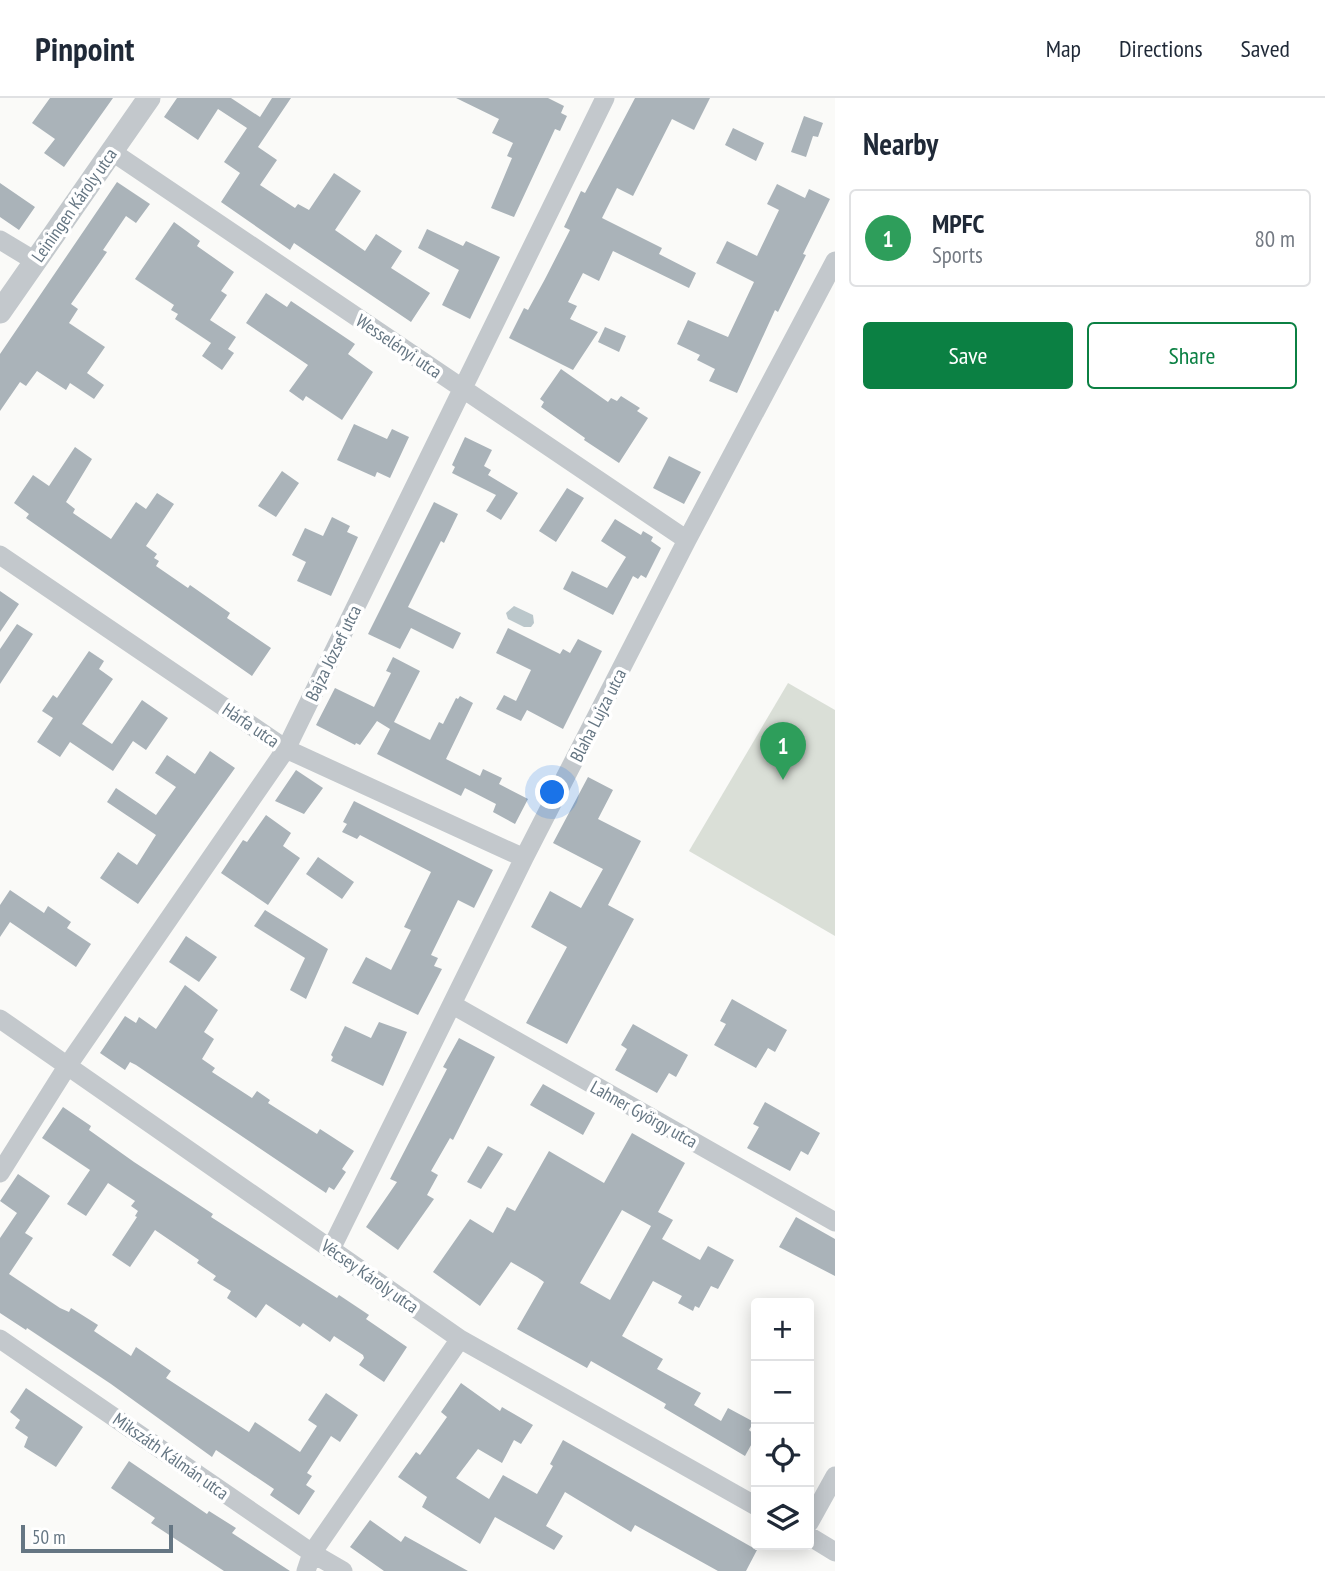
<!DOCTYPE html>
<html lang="en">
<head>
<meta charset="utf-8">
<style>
  body { margin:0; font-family:"PT Sans Narrow",sans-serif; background:#f2f2f3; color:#1f2937 }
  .controls { position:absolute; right:21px; bottom:21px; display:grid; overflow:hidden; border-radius:7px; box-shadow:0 4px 18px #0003 }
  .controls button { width:63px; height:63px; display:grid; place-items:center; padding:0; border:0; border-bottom:2px solid #e0e1e3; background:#fff; color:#1f2937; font:35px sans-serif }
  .scale { position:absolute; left:21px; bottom:18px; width:152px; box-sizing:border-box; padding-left:7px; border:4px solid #657683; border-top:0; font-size:19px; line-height:24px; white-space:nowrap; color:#657683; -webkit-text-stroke:5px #fff; paint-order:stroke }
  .you { position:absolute; left:553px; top:695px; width:24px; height:24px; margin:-18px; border:5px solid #fff; border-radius:50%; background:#1a73e8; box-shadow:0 0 0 10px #1a73e833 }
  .badge { display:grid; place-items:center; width:46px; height:46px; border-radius:50%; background:#0b8043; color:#fff; font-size:23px; font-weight:700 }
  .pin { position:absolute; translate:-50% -58px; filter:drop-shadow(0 2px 4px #0008) }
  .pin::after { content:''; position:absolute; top:37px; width:24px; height:21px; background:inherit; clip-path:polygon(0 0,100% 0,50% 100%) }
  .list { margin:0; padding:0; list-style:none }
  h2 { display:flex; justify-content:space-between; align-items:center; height:91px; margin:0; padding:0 28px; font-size:30px }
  h2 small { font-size:23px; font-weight:400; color:#747a83 }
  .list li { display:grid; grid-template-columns:46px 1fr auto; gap:21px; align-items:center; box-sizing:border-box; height:98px; margin:0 14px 14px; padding:0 14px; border:2px solid #e0e1e3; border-radius:7px }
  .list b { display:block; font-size:26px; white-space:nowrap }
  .list p { margin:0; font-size:23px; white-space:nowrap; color:#747a83 }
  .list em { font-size:23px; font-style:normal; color:#747a83 }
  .actions { display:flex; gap:14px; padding:21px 28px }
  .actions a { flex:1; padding:16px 0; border:2px solid #0b8043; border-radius:7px; text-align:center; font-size:24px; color:#0b8043 }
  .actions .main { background:#0b8043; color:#fff }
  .icon { flex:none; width:38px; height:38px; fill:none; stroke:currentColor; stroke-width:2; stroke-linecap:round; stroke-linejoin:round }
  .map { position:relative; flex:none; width:835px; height:1473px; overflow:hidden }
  header { display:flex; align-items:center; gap:42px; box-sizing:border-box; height:98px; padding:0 35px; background:#fff; border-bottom:2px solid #e0e1e3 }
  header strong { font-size:33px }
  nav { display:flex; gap:38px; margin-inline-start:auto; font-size:24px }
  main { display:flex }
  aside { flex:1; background:#fff }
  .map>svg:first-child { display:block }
  .green { fill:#dadfd7 }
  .water { fill:#bbc7cb }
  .building { fill:#aab3b9; fill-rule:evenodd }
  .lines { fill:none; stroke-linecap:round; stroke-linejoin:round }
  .minor { stroke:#c3c8cc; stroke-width:19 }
  .tertiary { stroke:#c3c8cc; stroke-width:23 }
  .labels { text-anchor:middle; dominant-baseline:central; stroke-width:7; stroke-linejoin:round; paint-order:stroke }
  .street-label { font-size:18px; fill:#657683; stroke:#fff }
</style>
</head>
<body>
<header>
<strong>Pinpoint</strong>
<nav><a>Map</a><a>Directions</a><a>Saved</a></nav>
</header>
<main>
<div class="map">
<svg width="835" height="1473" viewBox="0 0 835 1473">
  <rect width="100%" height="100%" fill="#fafaf8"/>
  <!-- green -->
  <path class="green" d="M788,585L835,612V838L689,753Z"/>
  <!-- water -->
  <path class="water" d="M514,508L533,517L534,525L531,529H524L508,521L506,515Z"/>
  <!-- building -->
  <path class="building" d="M50,0H113L64,69L44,55L55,41L32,25Z
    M177,0H231L260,19L272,0H291L258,49L277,62L260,87L295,110L298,106L309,112L334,75L361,93L335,132L365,153L376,136L402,153L391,170L430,195L411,224L294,145L290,152L221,104L240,75L224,64L247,30L218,11L198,42L164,19Z
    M456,0H548L564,8L561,15L567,18L560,33L555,31L514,119L491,110L512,60L507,58L513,45L492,35L499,21Z
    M635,0H710L694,32L672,21L633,98L617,90L602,120L662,150L659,156L696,175L689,190L613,153L599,183L583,175L568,204L577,208L570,221L598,234L573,272L509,240L524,210L528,212L545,181L570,132L564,129L581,93L585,95Z
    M804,18L823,25L818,39L813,38L806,59L791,54Z
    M733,30L764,45L756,63L725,47Z
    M117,84L150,106L136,125L126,118L103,152L107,154L71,206L78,211L69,225L105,249L87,275L104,287L94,301L70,285L66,292L37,273L26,288L20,284L0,313V256Z
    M0,85L35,109L19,132L0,119Z
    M777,86L805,100L809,91L830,101L803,156L806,157L778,214L775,212L737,295L709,283L715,271L697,262L700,257L677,246L688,222L728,239L754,184L716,165L727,143L757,158L779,112L767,106Z
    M174,124L200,143L197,148L234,174L221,193L227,197L210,222L236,239L228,251L234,255L222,272L202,258L211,245L175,221L178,216L171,212L174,207L135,181Z
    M427,131L463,148L466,143L500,159L470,221L442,207L459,172L418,150Z
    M266,195L287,209L291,203L355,246L348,256L373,274L342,322L306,298L303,303L289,293L308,267L246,225Z
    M605,229L626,238L619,254L598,244Z
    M561,271L608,304L611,300L617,303L621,298L640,310L637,313L648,320L619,365L584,342L585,340L541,309L544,304L540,301Z
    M354,326L387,341L392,331L409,339L390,380L377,374L375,379L337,362Z
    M465,339L492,352L484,368L491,372L488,377L518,395L501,422L486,413L496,397L452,375L455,369L452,367Z
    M75,349L92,361L66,404L75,411L73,415L111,441L136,404L146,411L157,395L174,406L146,448L157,456L154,460L159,463L156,468L188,490L190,487L230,515L227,520L271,550L252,578L26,420L29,416L14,405L33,377L49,388Z
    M669,358L701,374L684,406L653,390Z
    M282,373L299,385L276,419L258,408Z
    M567,390L584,400L556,444L539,433Z
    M434,404L458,416L444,445L441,443L408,509L461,535L453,551L411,530L400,551L368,536Z
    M332,419L350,428L347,434L358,439L331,498L297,483L306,464L292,457L305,430L323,438Z
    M615,421L641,437L643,433L653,439L651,443L661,450L646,480L641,477L638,481L633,478L613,517L563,491L572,473L607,490L626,459L601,443Z
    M0,493L19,506L0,534Z
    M17,526L33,536L0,586V551Z
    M508,530L560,556L563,551L570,555L578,541L602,553L563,631L527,612L521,623L496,611L504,597L516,603L531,572L496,555Z
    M89,553L104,563L99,571L113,581L82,626L112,646L142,602L168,620L146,652L133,643L113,673L70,644L60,659L37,644L53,620L42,613L53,597L57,600Z
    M393,559L420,573L394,624L430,642L439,624L443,626L456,600L458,601L460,598L473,605L446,661L480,678L483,671L502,680L499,686L528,701L515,726L493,714L496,706L465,690L461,698L377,656L390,631L377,623L360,647L356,645L355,647L316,627L335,590L374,609L391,575L386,573Z
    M210,653L235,670L138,806L100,780L118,754L137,767L156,737L107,704L116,690L156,717L176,689L155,675L167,657L195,676Z
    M296,672L323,690L304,716L275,703Z
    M588,679L613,692L598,721L641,743L608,807L634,821L567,946L526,925L567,849L531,829L550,793L581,810L603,771L553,745Z
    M354,703L493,772L474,810L458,802L431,857L438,860L434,868L442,871L418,917L352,885L366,859L391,872L411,832L404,829L431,774L360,737L357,741L342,734L347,726L343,724Z
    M266,717L291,735L283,748L300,760L268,807L221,775L243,742L247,744Z
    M318,759L354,784L342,801L306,776Z
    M10,792L44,815L48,808L71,824L67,830L91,846L76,869L10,824L0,839V807Z
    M265,812L328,851L306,901L290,892L305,860L254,828Z
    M186,838L217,859L199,884L169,864Z
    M185,887L218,912L204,934L214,941L202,961L215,970L212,974L252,1000L257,993L270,1002L268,1005L317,1036L320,1031L354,1053L342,1071L346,1074L334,1092L329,1089L326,1095L136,967L130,964L125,972L100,955L125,918L136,925L139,919L156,931Z
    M732,901L787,932L775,954L768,950L756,970L714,947L726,926L720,923Z
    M379,924L407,934L383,988L331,963L333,959L331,957L345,928L371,940Z
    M633,926L688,957L676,979L669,975L657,995L615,972L627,951L621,947Z
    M459,940L495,959L453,1042L450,1040L431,1073L438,1077L427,1097L434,1101L398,1152L366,1129L397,1084L390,1081L447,971L443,969Z
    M543,986L595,1015L583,1037L530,1007Z
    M765,1004L820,1035L808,1057L801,1053L790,1073L747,1050L759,1029L753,1026Z
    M63,1009L91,1028L89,1032L134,1064L213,1116L211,1119L337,1200L339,1197L369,1217L366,1221L407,1249L384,1284L359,1267L364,1260L363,1257L334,1238L330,1244L303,1225L300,1229L266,1206L256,1220L227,1200L231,1193L213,1182L216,1178L197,1165L199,1162L155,1132L130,1169L112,1157L137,1119L135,1118L138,1113L131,1108L135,1103L108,1085L86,1118L67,1106L90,1072L42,1040Z
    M632,1035L685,1065L658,1114L673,1122L662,1141L700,1162L708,1148L734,1162L718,1191L711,1188L699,1210L695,1208L693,1213L678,1205L682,1198L653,1183L622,1238L663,1261L657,1271L701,1295L694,1307L721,1323L728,1310L754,1324L749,1332L756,1338L745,1358L664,1310L666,1306L591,1263L587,1270L517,1231L544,1184L537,1179L511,1164L480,1208L433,1174L470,1121L493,1135L507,1109L515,1113L549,1053L604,1085ZM622,1112L651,1128L610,1202L580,1185Z
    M488,1048L503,1056L481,1091L467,1084Z
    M18,1076L50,1098L25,1135L33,1140L9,1176L60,1210L69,1214L71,1210L98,1227L94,1233L131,1258L136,1249L171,1273L166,1280L249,1334L255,1324L300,1354L317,1328L308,1322L326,1295L358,1317L340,1344L331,1338L307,1375L312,1378L306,1387L315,1393L299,1417L270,1397L274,1391L216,1352L212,1359L111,1286L27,1230L26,1232L0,1215V1140L17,1115L0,1103Z
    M796,1119L835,1141V1178L779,1149Z
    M461,1285L500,1313L502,1309L533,1327L521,1346L514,1342L502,1365L478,1351L456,1380L489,1401L503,1377L537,1396L553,1368L550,1366L563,1342L757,1452L746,1473H718L635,1427L631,1434L565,1394L546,1428L563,1438L554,1452L495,1419L480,1446L422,1409L427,1399L398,1379L416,1354L420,1357L447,1319L441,1314Z
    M26,1290L83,1329L56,1369L24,1349L28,1339L15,1330L20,1322L10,1314Z
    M129,1363L207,1416L209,1413L236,1430L232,1435L290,1473H224L151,1425L155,1420L111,1390Z
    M370,1422L401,1444L405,1438L468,1473H384L350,1449Z"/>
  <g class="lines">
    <!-- minor -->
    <path class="minor" d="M111,53L687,442
      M0,142L35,163
      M0,457L286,651L524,760
      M453,907L835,1124
      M0,921L460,1241L756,1408
      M0,1075L68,967L286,651L605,0
      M331,1151L524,760L687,442L835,163
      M0,1241L312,1455L343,1473
      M809,1425L835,1378
      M809,1438L835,1454
      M306,1473L312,1455L460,1241"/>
    <!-- tertiary -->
    <path class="tertiary" d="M0,214L149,0"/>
  </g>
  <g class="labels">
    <!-- street labels -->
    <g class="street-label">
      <text transform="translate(74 107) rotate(-55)">Leiningen Károly utca</text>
      <text transform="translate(399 248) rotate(34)">Wesselényi utca</text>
      <text transform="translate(333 555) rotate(-64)">Bajza József utca</text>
      <text transform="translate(598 617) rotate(-63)">Blaha Lujza utca</text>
      <text transform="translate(251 627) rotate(34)">Hárfa utca</text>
      <text transform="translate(644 1016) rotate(29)">Lahner György utca</text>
      <text transform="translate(370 1178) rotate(35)">Vécsey Károly utca</text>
      <text transform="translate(171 1358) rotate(35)">Mikszáth Kálmán utca</text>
    </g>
  </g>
</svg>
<div class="controls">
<button>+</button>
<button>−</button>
<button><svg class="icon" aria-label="locate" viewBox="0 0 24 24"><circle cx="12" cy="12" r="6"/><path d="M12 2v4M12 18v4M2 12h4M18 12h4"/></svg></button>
<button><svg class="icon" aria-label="layers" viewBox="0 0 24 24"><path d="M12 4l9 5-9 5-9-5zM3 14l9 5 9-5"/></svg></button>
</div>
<div class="scale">50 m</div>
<div class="you"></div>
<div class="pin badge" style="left:783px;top:682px;background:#2e9e5b">1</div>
</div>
<aside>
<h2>Nearby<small></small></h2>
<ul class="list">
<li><span class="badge" style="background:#2e9e5b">1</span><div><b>MPFC</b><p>Sports</p></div><em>80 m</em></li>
</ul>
<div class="actions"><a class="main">Save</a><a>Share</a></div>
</aside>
</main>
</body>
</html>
